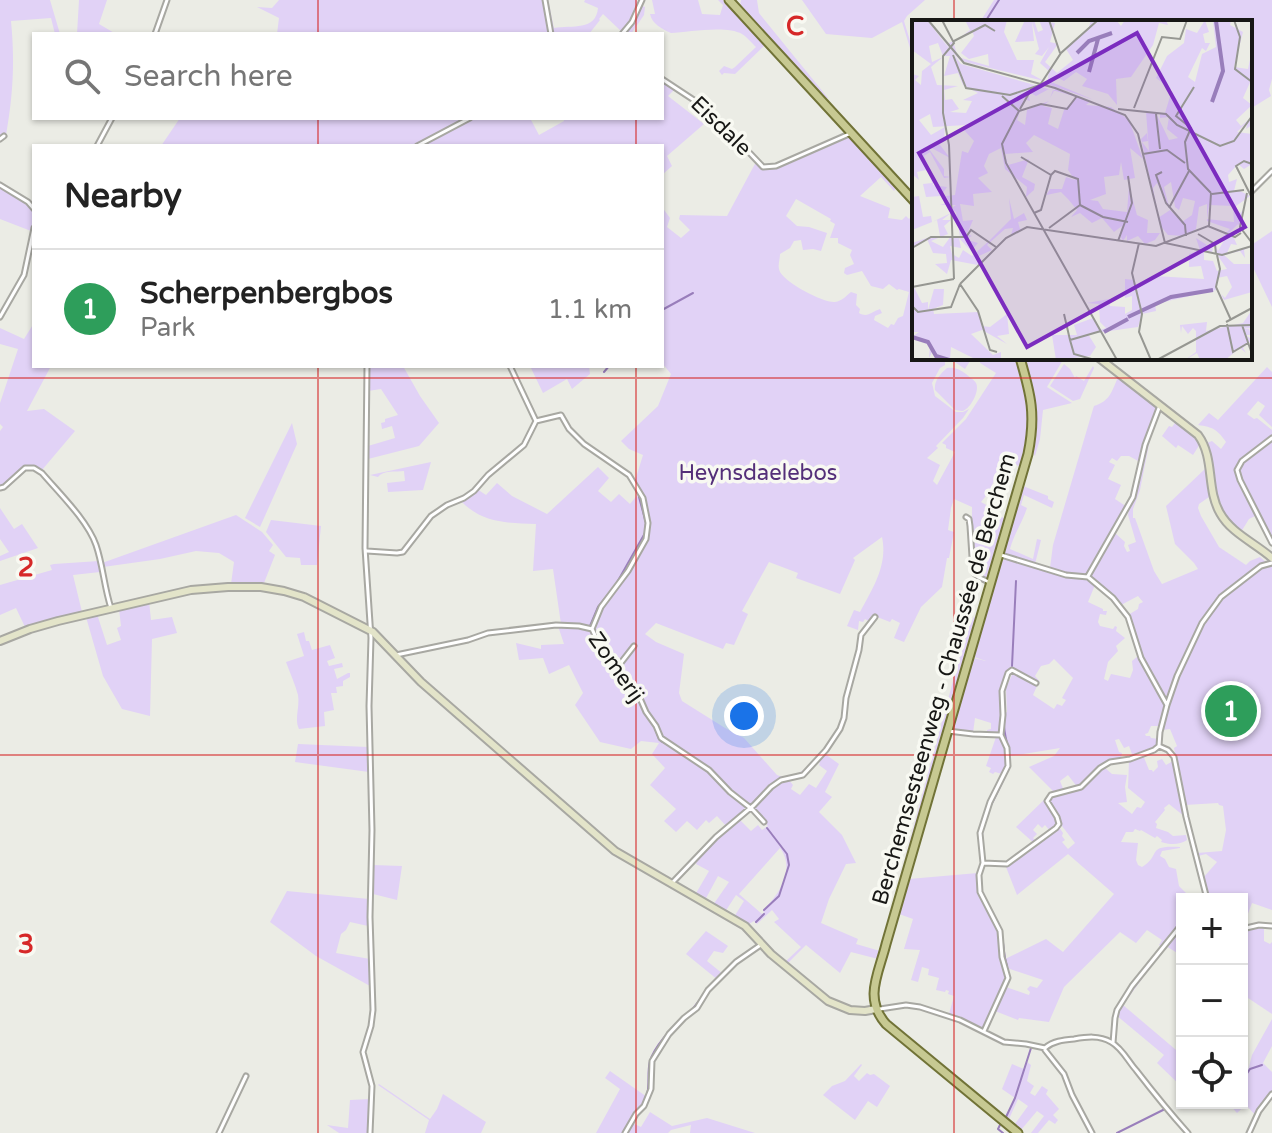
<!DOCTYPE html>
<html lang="en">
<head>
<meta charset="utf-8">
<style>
  body { margin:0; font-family:"Varela Round",sans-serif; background:#f6f6f6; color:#222 }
  .controls { position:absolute; right:24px; bottom:24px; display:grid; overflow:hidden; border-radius:0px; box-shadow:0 2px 6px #0004 }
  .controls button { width:72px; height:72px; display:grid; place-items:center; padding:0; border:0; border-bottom:2px solid #e0e0e0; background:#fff; color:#222; font:40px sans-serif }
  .you { position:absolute; left:744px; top:716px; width:28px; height:28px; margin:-20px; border:6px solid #fff; border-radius:50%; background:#1a73e8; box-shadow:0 0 0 12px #1a73e833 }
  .badge { display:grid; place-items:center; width:52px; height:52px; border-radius:50%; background:#2563eb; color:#fff; font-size:26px; font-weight:700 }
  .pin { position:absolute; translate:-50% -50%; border:4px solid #fff; box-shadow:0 2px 8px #0006 }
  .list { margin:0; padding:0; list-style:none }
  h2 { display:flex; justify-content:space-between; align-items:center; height:104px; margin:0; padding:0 32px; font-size:34px }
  h2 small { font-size:26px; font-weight:400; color:#767676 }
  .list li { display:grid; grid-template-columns:52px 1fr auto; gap:24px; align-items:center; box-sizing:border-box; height:120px; padding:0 32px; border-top:2px solid #e0e0e0 }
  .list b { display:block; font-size:30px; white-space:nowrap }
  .list p { margin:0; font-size:26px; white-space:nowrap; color:#767676 }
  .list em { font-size:26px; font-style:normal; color:#767676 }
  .icon { flex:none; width:44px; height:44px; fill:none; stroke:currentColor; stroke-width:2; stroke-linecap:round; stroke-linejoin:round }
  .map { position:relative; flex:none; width:1272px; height:1133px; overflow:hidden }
  .search { position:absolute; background:#fff; box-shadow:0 2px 6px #0004; left:32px; top:32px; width:632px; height:88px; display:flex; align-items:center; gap:20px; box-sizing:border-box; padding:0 28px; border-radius:0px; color:#767676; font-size:30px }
  .panel { position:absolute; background:#fff; box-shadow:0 2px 6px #0004; left:32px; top:144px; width:632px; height:224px; border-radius:0px }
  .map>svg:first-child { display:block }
  .green { fill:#e1d2f6; fill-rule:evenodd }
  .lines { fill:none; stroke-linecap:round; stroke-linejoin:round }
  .stream { stroke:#997ebb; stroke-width:2 }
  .street-casing { stroke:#a8a8a2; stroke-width:7 }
  .secondary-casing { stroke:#a8a8a2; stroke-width:10 }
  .primary-casing { stroke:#717337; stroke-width:11 }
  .street { stroke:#fff; stroke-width:3 }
  .secondary { stroke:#e3e4c9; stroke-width:6 }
  .primary { stroke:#c7c992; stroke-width:7 }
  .grid { fill:none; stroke:#d62828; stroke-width:2; stroke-opacity:0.55 }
  .labels { text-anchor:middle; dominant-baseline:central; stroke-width:7; stroke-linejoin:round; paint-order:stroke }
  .street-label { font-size:22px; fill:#171715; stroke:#f8f9f2 }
  .park-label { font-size:22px; fill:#542f79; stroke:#f8f9f2 }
  .inset-river { fill:none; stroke:#997ebb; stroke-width:4 }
  .inset-road { fill:none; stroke:#969792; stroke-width:2 }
  .view { fill:#7b2cbf; fill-opacity:0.15; stroke:#7b2cbf; stroke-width:4 }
  .inset-edge { fill:none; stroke:#171715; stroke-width:4 }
  .grid-label { font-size:26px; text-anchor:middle; font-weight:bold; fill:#d62828; stroke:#f8f9f2; stroke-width:7; stroke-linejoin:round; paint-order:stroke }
</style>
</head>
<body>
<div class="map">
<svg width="1272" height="1133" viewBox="0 0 1272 1133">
  <rect width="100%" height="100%" fill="#ebece5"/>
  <!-- green -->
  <path class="green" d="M0,0H50L60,34H55L51,18L11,21C15,62 13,95 6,135L0,139Z
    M79,0H107L99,24L116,34H77Z
    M279,0H548L554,28C572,25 596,31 598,8L584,2L585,0H636L640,5L645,7L644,15L631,34H621L622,32L603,14L599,19L600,20L589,34H277L279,18L257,7L272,8Z
    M652,0H698L702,14L720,15L723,5L718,0H723L765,45L735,74L724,73L722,75L719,71L724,66L732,69L735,67L756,47C752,43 747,37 742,34C727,25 688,32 671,33C662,29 652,24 650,14H655Z
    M741,0H757L759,13L767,23L828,98L825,99L740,6Z
    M802,0H925L907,16L904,21L914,54V61L902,22L872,38L826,34Z
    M994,0H1272V79L1269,90L1271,96L1250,109V22H980Z
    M662,80L676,88L668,96L704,124L667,156L672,166L662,175V146H161L180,118H530L539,135L564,121L563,118H662Z
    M850,137L896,188L894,191L881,177L860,196L890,208L888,218L902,220L906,216L909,219L912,216L914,218V358H945V365L940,368L932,383L935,396L956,412H963L969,409L963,418L936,446L938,448L927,458L940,465L933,481L937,485L955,452L946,448V445L942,443L966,419L996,373L980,363V361H970L965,369L949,358H1016C1029,401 1034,422 1021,467L1002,458L990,491L981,502L990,507L989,511L1006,519L989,578L988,580C984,578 979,577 976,573C971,565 972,518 972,507L954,499L951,508L948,530L954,532L949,558H947L942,587L921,607L904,642L894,638L900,623L892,619L890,622L872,615L869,621L865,619L863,622L859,621L858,630L847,626L854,610L860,612C873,588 888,565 882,537L853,558L855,560L840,594L796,578L798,573L769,562L742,611L748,614L734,645L726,643L723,649L656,623L645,634L656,642L684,654L679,693L682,701L725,728L744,738L777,775C801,785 832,745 840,725C847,710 852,681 855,664H857L847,703L846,719L838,735L825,754L839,764L825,792L832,797L819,812L842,835L856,863L846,864L829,899L821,923L858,939L856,944L880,951L878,959L851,952L840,973L806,945L787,964L785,962L801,947L774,922L779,919L772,910L757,924L754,921L747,925L734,917L744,901L736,895L725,912L713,905L729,882L718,876L705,900L695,895L709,871L696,864L697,861L694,859L674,878L670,881L620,852L615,847L671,880L727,827L717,816L709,823L706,820L697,830L687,821L676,832L664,821L676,809L650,785L665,768L652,754L659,743L641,741L631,749L600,742L575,705L583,693L569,665L549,674L543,658L519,660L516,643L541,649V645L564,644L558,626L589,630L598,643C589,615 609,602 623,581C632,568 638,554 645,540L623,578L600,607L591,627L581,625L561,624L553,569L533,571L536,524C507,523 481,523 460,500L477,489L486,495L497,483L512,496L547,514L598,467L609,478L598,491L611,502L619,494L630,504L639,493L647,524V538C652,520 645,497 635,481L643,455L629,449L621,441L658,406L671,374L662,363V207L670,218L667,227L681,238L690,230L679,219L680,215L727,216L756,162L765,169L774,168ZM796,199L831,219L830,221L835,224L830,238H838V243L852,250L850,255L854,264L845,268L844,273L847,275L862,271L871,286L883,289L889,284L897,290L899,289L909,292L903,316L898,318L894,325L891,324L888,328L874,320L875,316L882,313L880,309C871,312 868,318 859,313L860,309L856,305L857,294L851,292C846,296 842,301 835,302C823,303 786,283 780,272C777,265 780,261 780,254L790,248L794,241L801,240L803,250L813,249L821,251L827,233L809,227L797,226L786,216ZM818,761L820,763L819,765L827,771L816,788L809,784L800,795L791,789L793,785L788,779L774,786L752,808L768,826L762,830L758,825L751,831L738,818L729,825L747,806H751L782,778H791L805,773ZM780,848C796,869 779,895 763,910L764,913L762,914L739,894Z
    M0,183L28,200L34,206V225L31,231L0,219Z
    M1272,231V307L1250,261V246Z
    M34,323V366H51L27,411L44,409L75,431L42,470C23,460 16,475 3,487L0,486V431L3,427L0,424V403L18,349L0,344V328L24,339Z
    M1024,358H1064L1047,387L1072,403L1043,410L1040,439L1035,456L1033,453C1040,414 1035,395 1024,358Z
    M1064,364L1070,369L1075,378L1076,376L1084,381L1093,366L1094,368L1080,399L1073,401L1050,386Z
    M368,366H403L420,396L439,423L419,446L368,459V446L395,438L392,426L382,429L381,423L385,422V419L398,415L381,389L368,391Z
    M530,366H589L590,374L572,389L567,379L543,393Z
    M1267,367L1272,372V427L1259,415L1265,406L1258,401L1247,414L1254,419L1257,418L1272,430V438L1236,467L1237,476L1257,515L1249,519L1241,532C1209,505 1217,480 1207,443L1212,441L1221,449L1226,442C1218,430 1213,427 1198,425L1209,413L1218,420Z
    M947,368C955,367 959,369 966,374C968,376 974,380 976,383C980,390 971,409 962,411C960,411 958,410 955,410L935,390C934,381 940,374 947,368Z
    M1119,375L1159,406L1140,462L1129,456H1121L1117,461L1112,458L1109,462L1115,465L1108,479L1121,485L1115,499L1127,507V514L1115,533L1125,542L1124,546L1127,552L1130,551L1128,545L1136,542L1128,515L1129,509L1136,491L1141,464L1152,429L1140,490L1133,509V518H1135L1154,571L1162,584L1198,569L1194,563L1175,544L1166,506L1207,467L1200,444L1193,455L1178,445L1176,448L1162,436L1169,426L1172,427L1175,423L1172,419L1174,417C1180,423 1188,428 1194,434C1209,450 1208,476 1209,497L1199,504L1198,508L1201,516L1219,547L1246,565L1250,561L1260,557L1268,564L1272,562V910L1252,903L1246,919L1248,920V926L1256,925L1264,929V941L1270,944L1272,942V1014L1242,994V899H1227L1219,895L1212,899H1207L1203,878L1217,862L1206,854L1198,856L1197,853L1222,851L1226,830L1223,806L1219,805L1218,803L1185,805L1187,817L1184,816L1169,804L1164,808L1165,810L1155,822L1157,824L1156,828L1168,832L1173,836L1186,835L1187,840C1180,845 1170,845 1161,842L1162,840L1157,836L1155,838L1141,830L1140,831L1135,829L1133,832H1126L1121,842L1138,843L1136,860L1138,865L1142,867C1162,855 1145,845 1180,847V848L1162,851L1160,856L1165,859L1169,867L1176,869L1179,886L1189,896L1188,897L1189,899H1182V956L1166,946L1123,1005L1182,1055V1087L1157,1063L1164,1055L1116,1015L1119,1007L1162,947L1159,945L1162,940L1147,930L1136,943L1120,932L1064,987L1049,1022L1019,1018L1018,1020L995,1011L1006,987L1029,995L1030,992L1027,989L1030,986L1037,988L1043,980L1007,968L1005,959L1046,939L1063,952L1114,894L1068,854L1017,895L1006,867L1059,827L1063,833L1062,836L1065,840L1062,842L1068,849L1075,843L1062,826H1060L1059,817L1049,802L1053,796C1081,790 1084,788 1104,767L1112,774L1127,775L1125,787L1127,802L1118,803L1132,814L1137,807L1141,808L1145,802L1128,788L1129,761L1143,755L1149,770H1152L1153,772L1158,767L1157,761L1162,759L1166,765L1173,761L1171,757L1175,753L1174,748L1177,746L1170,729L1162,730L1170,702L1194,642L1181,665H1180L1167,702L1141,655L1134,625L1128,615L1138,609L1139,604L1143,602L1138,596L1121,605L1091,578L1090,575L1097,558L1086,575H1069L1050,568L1053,545L1093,409L1094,406C1111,401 1112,390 1119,375Z
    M292,423L297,444L260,527L245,518Z
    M1272,440V539L1238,472L1244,461Z
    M431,462L423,490L388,492L387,483L405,481L404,471C396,472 383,470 378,477L370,475Z
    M1023,486L1048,496V499L1054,502L1052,508L1024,495L1021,505L1027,508C1022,523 1014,534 1010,549L1033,559L1037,539L1041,540L1035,564L1006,556L1004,554Z
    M0,508L14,529L22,524L38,548L0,561V556L9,552L0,539Z
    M236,515L262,532L273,545L269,551L275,555L264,583L231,584L234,562L219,553L196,551L160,559L103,567L102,563Z
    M271,520L321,526L317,565H301L300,558L286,557L266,532Z
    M1006,559L1066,577L1087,579L1095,585L1088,602L1103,609V611H1107L1106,615L1100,614L1098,622L1100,626L1113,629L1115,626L1117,627L1116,631L1125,638L1116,646L1118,651L1108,662L1104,679L1108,681L1111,674L1130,678L1133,670L1132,661L1138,656L1167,704L1161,726H1151L1148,733L1145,734L1146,736H1150L1151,738L1159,739L1156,748L1133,757L1129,746L1124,748L1119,739L1115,740L1119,752L1122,753L1121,758L1110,761L1078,788L1068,775L1060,781L1064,791L1055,793L1029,767L1054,756L1060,748L1011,756C1009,788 978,812 984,845L982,846C977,830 983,817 988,802H991L1005,776L1001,777L1002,774L995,772L993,774L989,772L991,768L986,766L996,737L987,734V730L991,729V723L975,718L973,733L953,730L973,658L986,661L974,657L1002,561ZM1054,659L1073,678L1062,698L1066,700L1062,706L1057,704L1054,709L1033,695L1037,686L1014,674L1012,675L1006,688L1007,712L1004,713V727L1002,728L1001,689L1009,668H1013L1040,682L1035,676L1041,666L1049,664Z
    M99,561L100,572L73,575L82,612L25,627L16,608L0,615V585L52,570L50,565L54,564Z
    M149,601L151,620L172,617L177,633L152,639L150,716L122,709L103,676L86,617L97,614L107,645L121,640L117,628L121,626L119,609Z
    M974,617L977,618L896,892L966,633Z
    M304,632L306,641H309L312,650L330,645L335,658L327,661L329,666L342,663L343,667L334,669L337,679L348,673H350V677L343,681V686L336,687L337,693H331L334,710L324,712L325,726L299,729C294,719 300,708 298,695C295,684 290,673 286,662L304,656L297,634Z
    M298,744L368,747L369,772L295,762Z
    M1048,796L1046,802L1055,813L1058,823L1051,832L1045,825L1042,828L1038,824L1033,830L1037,834L1033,838L1037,842L1035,844L1016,827Z
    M372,865L402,866L397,900L373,894Z
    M978,873L979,897L999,930L1002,959L1007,976L985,1029H983L949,1014L954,996L948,994L949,991L946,990L945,992L936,990L939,978L928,975L929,969L922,967L918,982L911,980L920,950L904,949L913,919L899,914L909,879Z
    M287,891L369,899L368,926L350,922L346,930L341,934L336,953L370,959V986L316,956L270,922Z
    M706,931L728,946L723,953L714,951L707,961L723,974L718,980L686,954Z
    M1272,1019V1046L1263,1063L1272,1072V1093L1260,1112L1250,1133L1256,1116L1246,1105L1237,1113L1228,1103H1242V1080L1249,1067L1252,1055Z
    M1027,1062L1031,1065L1027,1081L1034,1086L1030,1093L1035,1096L1042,1086L1048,1090L1046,1094L1059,1109L1053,1115L1058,1120L1055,1124L1049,1120L1038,1133H1031L1044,1116L1037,1111L1021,1130L1015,1124L1028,1106L1018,1099L1009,1119L1006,1117L1015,1098L1002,1089L1012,1064L1024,1069Z
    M861,1064L862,1065L854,1076L859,1081L867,1073L870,1075L874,1074L890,1086L877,1107L868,1101L855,1120L823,1095L832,1086L845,1081Z
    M610,1071L647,1097L643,1106L624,1133H596L620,1089L605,1078Z
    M379,1084L430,1119L437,1109L443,1094L486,1122L481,1133H425L429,1120L378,1085Z
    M370,1099L369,1133H339L327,1125L348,1128L350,1100Z
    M650,1112L672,1126L707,1118L755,1133H690L691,1125L671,1130L668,1133H626L632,1123L641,1127Z"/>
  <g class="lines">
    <!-- stream -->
    <path class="stream" d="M985,22L999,0
      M662,310L693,293
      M604,372L609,366
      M615,586L645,533L646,523L639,497
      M590,626L598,607L611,591
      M593,635L605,654
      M1012,666L1016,581
      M1004,721C1003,735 1010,747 1009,761
      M654,726L659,739
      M661,741L671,746
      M689,758L707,770
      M714,778L730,794L745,805
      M991,805L1009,768
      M764,910L779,896L789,865L787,854L767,828
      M756,922L764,914
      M998,923C1005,937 1002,952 1007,966
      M691,1011L712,984
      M1242,1081L1250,1069L1262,1065
      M647,1095C650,1084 647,1072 650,1061C654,1047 672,1027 683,1017
      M1006,1117L1015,1098L1031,1048
      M1000,1125L998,1129L1003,1133
      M623,1133L635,1113
      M1117,1133L1165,1109"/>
    <!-- street casing -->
    <g class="street-casing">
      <path id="street" d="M545,0L551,34
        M155,34L167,0
        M622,34L632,22L642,0
        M662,79L709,110L763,167L776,166L849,134
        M0,139L4,136
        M97,146L112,118
        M417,146L470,118
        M0,185L28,202L34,209
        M1250,193L1272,171
        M0,317L24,275L34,228
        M367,366L365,548L371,638L369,706L372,830L370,917L373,1010L371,1026L363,1052L372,1086L370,1133
        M510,366L536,421
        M1272,438L1242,461L1237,470L1240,480L1272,543
        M0,488L4,487L25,468H34L42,473C60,494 87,520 96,545C103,565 104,587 111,608
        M966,517L969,519L970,526L973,572L978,577L989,582
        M367,551L397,553L403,552L431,516L447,505L464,498L474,491L488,475L524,445L536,421L561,415L569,429L584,444L629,475L643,498L648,523L646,539L628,571L601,607L592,629
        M1001,555L1066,575L1088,577L1113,598L1128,617L1141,658L1167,705
        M1088,576L1133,497L1145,445L1159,408
        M592,629L599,644L615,663L617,676L639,696L646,712L656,726L661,738L709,770L730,792L753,810L764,822
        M396,655L468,640L488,633L556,625L579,626L592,629
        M616,667L620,664L634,646
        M948,731L973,734L1000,735
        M1159,746L1160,732L1167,705L1177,676L1202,623L1221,597L1261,566L1272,563
        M1159,746L1168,750L1174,757L1186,817L1207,899
        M983,863L1007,864L1056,828L1059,824L1057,817L1047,801L1051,795L1081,787L1100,768L1110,762L1130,759L1154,750L1159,746
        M672,883L716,837L754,805L771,787L781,780L803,775L826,750L840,729L844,718L846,698L859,650L861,635L875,617
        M1242,929L1259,925L1272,926
        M880,1009L906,1005L920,1007L960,1020L1004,1042L1026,1044L1045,1048C1053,1041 1063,1040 1074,1039C1086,1037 1099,1035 1111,1042C1122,1048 1128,1061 1136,1070C1153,1092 1170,1113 1188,1133
        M984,1031L1008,978L1002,957L1000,931L980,892L979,875L983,863L980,833L990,802L1008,766L1007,748L1001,735L1003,715L1002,691L1008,673L1012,670L1036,683
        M1113,1043L1115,1018L1117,1010L1132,986L1182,924
        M1045,1050L1064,1074L1072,1095L1092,1133
        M219,1133L246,1076
        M625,1133L636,1114L644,1106L651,1089L652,1061L669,1034L684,1018L697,1008L708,990L736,962L762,944
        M1249,1133L1259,1111L1272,1094"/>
    </g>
    <!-- secondary casing -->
    <g class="secondary-casing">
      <path id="secondary" d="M1099,358L1198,435C1215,458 1206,489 1220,513C1231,533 1255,543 1272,558
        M0,641L30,629L58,621L191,590L228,587H261L284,591L304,597L373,632L421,682L615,851L745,926L771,954L828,1001L850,1010L865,1011L876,1009"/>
    </g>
    <!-- primary casing -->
    <g class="primary-casing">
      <path id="primary" d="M729,0L914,201
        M1018,1133L886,1024C863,998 879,973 886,944L1028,454C1036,415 1031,395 1020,358"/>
    </g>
    <!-- street -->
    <use href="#street" class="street"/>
    <!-- secondary -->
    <use href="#secondary" class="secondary"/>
    <!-- primary -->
    <use href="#primary" class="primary"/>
  </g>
  <!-- grid -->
  <path class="grid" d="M318,0V34M636,0V34M954,0V22M318,118V146M636,118V146M954,358V1133M318,366V1133M636,366V1133M0,378H1272M0,755H1272"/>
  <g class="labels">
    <!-- street labels -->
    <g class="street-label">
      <text transform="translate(721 126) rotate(44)">Eisdale</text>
      <text transform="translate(616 667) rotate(55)">Zomerij</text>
      <text transform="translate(944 679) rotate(-74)">Berchemsesteenweg - Chaussée de Berchem</text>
    </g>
    <!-- park labels -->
    <g class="park-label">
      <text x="758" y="473">Heynsdaelebos</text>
    </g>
  </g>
  <!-- overview -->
  <g transform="translate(912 20)">
    <rect width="340" height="340" fill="#ebece5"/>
    <path d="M0,0H15L49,44L179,81L174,85L199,87L217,100L231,139L218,128L223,158L212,160L209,142L207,155L192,157L194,174L178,180L186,181L191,189L215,192L217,166L225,195L236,200L235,213H248L243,220L233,224L226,216L215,221V215L211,221L208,215L209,221L194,220L186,219L206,220L210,206L202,212L190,198L180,203L168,193L159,197L165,190L156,179L149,172L134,175L138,169H150L154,157L163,160L156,150L158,134L122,115L114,123L121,132L93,134L96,145L117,139L110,157L123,164L122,170L114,177L115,167L93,149L89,128L77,134L72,146L76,153L66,158L80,172L61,174L62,186L48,184L51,201L61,200L55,214L60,216L53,219L66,223L59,231L47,218L49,228L38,226L40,234L47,238L51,230L60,236L78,220L99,199L97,178L102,199L112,193L115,200L106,202L108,209L113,208L99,215L101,208L93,209L75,225L80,230L67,236L66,245L39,240L35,254L23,244L35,243L34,234L21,233L15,219L1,227L0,237V223L18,217L28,216L25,200L0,210V177L7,176L11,197L19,196L20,202L39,193L30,200H39L32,206L36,214L19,221L31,227L39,216L48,217L44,192L38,189L44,185H28L37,182L34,176L43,175L50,131L56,133L62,121L52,110L54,105L21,107L18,94L7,100L19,115L33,107L32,119L25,121L38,138L14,125L32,149V156L39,157L32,158L18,132L12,136L21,156V165L35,167L29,176L14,177L11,164L20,163L18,155L14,150L5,152L7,160L0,154V54L7,56L3,60L9,65L10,51L19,44L0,30ZM26,23L31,36H38L32,56L46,53L51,65L66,73L51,80L60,81L54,93L38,92L47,89L40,79L33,80L32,70L46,66L25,65L19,47L31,37L20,42L17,26ZM137,69L141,70L138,78L143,69L165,77L152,90L146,109L136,104L140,88L131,86L137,81L115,90L113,105L105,100L112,79L118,81L115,71L124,76ZM17,0L35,24L41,21L46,37L77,46L76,34L57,39L49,33L62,16L60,11L45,20L58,10L53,0H95L92,12L105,40H122L119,54L132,61L49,41L40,32ZM113,0H122L126,12L131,10L127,0L143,3L138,22L146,24L133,42L145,53L161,40L154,29L149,33L176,10L179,0H204L209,6L213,0H254L256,5L247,3L241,25L219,57L204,59L205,85L196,74L170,66L175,59L164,52L152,61L144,57L137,61L182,80L135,64L137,51L128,43L137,27L130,36L123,34L127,29L120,2L122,21L103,22ZM293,0L297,12L291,14L293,23H298L294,31L290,28L276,57L283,62L290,34L304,27L301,1L319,0L318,5L331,12L322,47L336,49L340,30V58L331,78L340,85L324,100L329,106L340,97V105L334,109L336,101L325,112L340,114V144L332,149L326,144L316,155L317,162L325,159L322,171H328L338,176L324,186L325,196L331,190L329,208L338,218L326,204L304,226L306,231L314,217L321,216L325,225L319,224L315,233L338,227L332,230L333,238L328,231L312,235L322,244H340V272L312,280L309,274L313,278L320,267L315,256L305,258L304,270L243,284L244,291L230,294L226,307L176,314L184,327L178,336L144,340L140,315H165L162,305L181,298L188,310L194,308L188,302L187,286L184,290L187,284L175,283L197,279L198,286L213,287V294L220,290V276L213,278V259L222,260V266L243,256L292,259L289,246L277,247V234L288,230L284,218L295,225L289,231L301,228L300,233L292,232V240L301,241L305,251L315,249L304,233L303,225L318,209L295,201V184L287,187L284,209L273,216L256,215L248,205L246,198L258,190L270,202L280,195L283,181L271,178L267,190L263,187L259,162L252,167L257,187L245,163L241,168L246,195L229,119L235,113L236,121L230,122L237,131L234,92L244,93L257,120L266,118L255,109L257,97L248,98V93L259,94L253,93L260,70L244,58L255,36L272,23L274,9L285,13ZM297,185L321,186L322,202L295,199ZM2,267L10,283L16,282V290L22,269H32L31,285L21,289L22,294L66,292L70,306L78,307L95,294L97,314L85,316L95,324L70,310L59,314L81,335L89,332V340H65L39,327L38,340L20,332L17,338L18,325L0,317L7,312H0V286H7H0ZM340,290V312L339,308L331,309H337L339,315H334L340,320L331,328L334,333L328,328L313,340H288L285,333L273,340L284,332V311L281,308L276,314L270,306L269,313L268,305L295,302L294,311L331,303Z" fill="#e1d2f6" fill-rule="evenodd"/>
    <path class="inset-river" d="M165,33L177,21L200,13M177,52L186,19M300,82L311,51L304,1M216,297L259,277L301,270M192,312L216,299M0,317L16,322L24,336L37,340"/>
    <path class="inset-road" d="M16,0L52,43L143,68L213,95L226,114L253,223L310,235L340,226M30,0L42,23L31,36V93L37,125L42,259M137,0L148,33M322,0L328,17L323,49L340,62M42,21L73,5L83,11M41,35L54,68L98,75L128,65L149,33L186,0M282,67L264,96L279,108L273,122L276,149L299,173M90,76L107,91L90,124L94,143L205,340M222,88L250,17L268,19L275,0M108,89L120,68M206,89L254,94L265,105L308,126L322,121L340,96M107,91L129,84L155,89L165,76M244,94L248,129M231,134L255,130L273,143M109,137L139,155M340,144L332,141L324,146L340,178M250,152L244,155L254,183L273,205L274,216M139,155L143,151L166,159L168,185M335,173L328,207L340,223M300,174L332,170M168,185L191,197L216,202M257,188L277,151M122,193L129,190L139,155M297,206L299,173M137,208L168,185M286,214L303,224L304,234M206,221L220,183L216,156M227,223L220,253L230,294L227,312L239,340M0,228L19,217H54L59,210L84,227M305,235L308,249L304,267L319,300M48,264L94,218L115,207L244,226L296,206L323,217L329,213M48,264L66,291L78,330L85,332M0,267L42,259M0,286L6,292L39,287L48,264M152,294L158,320M314,302L340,288M315,304L321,332L336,323M330,305L340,334M158,320L162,334L183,340M158,320L189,311M245,340L308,306L340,305"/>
    <path class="view" d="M225,13L333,207L115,327L7,133Z"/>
    <rect width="340" height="340" class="inset-edge"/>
  </g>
  <g class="grid-label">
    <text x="795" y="35">C</text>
    <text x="26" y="576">2</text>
    <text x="26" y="953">3</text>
  </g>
</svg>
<div class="controls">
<button>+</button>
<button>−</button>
<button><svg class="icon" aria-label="locate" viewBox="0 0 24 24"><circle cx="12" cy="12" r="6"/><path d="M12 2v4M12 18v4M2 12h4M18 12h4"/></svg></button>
</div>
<div class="you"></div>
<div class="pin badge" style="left:1231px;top:711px;background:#2e9e5b">1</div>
<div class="search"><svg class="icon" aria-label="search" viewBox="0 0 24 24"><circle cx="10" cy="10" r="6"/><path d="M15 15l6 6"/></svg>Search here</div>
<section class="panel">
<h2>Nearby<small></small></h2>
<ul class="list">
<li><span class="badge" style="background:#2e9e5b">1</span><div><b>Scherpenbergbos</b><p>Park</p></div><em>1.1 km</em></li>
</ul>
</section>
</div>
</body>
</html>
